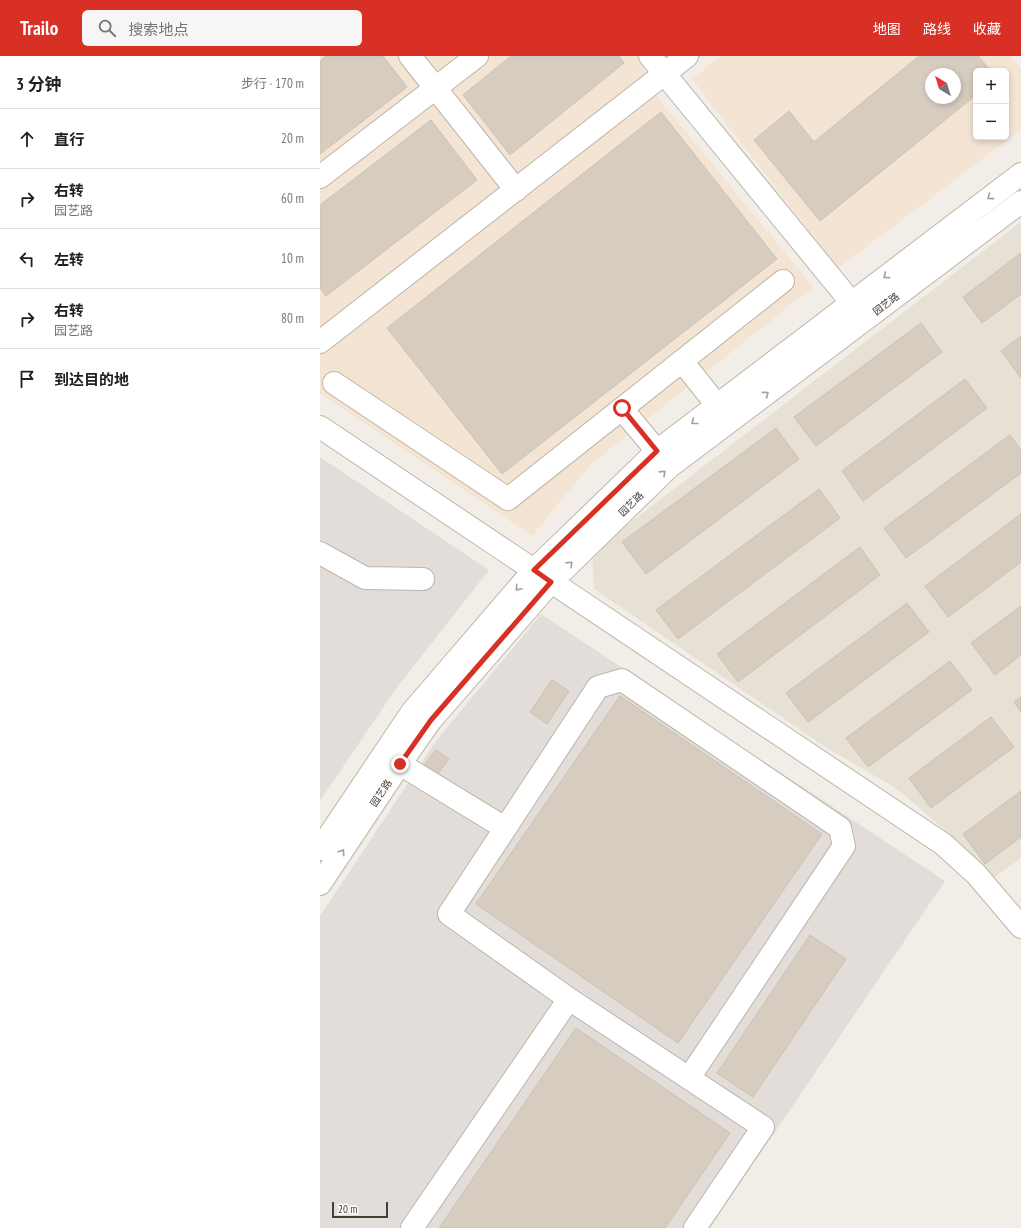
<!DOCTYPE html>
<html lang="zh">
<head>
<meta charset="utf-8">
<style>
  body { margin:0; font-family:"PT Sans Narrow","Noto Sans SC",sans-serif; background:#f6f6f6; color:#202124 }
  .controls { position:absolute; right:12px; top:12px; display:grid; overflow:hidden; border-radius:6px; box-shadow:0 2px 6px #0003 }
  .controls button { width:36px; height:36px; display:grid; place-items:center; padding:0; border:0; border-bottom:1px solid #e0e0e0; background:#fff; color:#202124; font:20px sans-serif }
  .compass { position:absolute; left:605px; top:12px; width:36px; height:36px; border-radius:50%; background:#fff; box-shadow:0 2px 6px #0003; rotate:322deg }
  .scale { position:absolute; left:12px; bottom:10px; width:56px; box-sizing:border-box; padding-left:4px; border:2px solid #453e36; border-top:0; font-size:11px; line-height:14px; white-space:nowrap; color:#453e36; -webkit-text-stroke:3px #fff; paint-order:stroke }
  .stop { position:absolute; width:12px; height:12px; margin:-9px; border:3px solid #d93025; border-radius:50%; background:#fff }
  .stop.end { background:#d93025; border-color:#fff; box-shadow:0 1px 4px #0008 }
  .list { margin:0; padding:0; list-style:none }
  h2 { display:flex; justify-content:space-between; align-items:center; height:52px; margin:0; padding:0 16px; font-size:17px }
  h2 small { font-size:13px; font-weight:400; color:#757577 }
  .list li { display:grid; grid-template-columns:26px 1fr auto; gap:12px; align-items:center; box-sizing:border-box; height:60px; padding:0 16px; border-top:1px solid #e0e0e0 }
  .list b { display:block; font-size:15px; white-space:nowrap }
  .list p { margin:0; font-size:13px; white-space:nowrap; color:#757577 }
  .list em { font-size:13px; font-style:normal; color:#757577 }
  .icon { flex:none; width:22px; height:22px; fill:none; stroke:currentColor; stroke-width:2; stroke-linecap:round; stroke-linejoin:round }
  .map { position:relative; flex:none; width:701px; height:1172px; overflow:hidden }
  header { display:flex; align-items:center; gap:24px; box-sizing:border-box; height:56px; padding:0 20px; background:#d93025; color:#fff }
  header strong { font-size:19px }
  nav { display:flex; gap:22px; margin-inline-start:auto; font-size:14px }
  .search { width:280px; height:36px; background:#f6f6f6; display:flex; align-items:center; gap:10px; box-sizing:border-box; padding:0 14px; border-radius:6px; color:#757577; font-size:15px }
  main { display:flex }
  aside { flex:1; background:#fff }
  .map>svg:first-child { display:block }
  .residential { fill:#e6e0d5 }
  .commercial { fill:#f3e4d3; fill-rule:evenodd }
  .industrial { fill:#e2ddd8 }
  .building { fill:#d6ccc0; stroke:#cec1b0; fill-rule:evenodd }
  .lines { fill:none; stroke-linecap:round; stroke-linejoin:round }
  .minor-casing { stroke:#bdb5aa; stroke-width:24 }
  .minor { stroke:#fff; stroke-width:22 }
  .oneway { stroke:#a29e9a }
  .route { stroke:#d93025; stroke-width:5 }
  .labels { text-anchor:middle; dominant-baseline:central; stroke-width:3; stroke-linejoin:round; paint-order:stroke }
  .street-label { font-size:10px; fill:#453e36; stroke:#fff }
</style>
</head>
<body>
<header>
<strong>Trailo</strong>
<div class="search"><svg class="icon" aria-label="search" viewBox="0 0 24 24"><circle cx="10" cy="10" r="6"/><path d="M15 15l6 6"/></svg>搜索地点</div>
<nav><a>地图</a><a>路线</a><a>收藏</a></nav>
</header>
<main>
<aside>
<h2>3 分钟<small>步行 · 170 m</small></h2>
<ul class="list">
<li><svg class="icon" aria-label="ahead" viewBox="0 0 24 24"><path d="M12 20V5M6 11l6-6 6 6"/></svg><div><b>直行</b></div><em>20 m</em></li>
<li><svg class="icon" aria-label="right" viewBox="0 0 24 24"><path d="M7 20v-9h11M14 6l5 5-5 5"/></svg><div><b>右转</b><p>园艺路</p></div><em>60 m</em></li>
<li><svg class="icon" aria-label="left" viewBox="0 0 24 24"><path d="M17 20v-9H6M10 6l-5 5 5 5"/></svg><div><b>左转</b></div><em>10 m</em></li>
<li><svg class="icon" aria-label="right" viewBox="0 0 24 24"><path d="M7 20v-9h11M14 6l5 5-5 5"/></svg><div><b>右转</b><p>园艺路</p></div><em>80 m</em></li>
<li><svg class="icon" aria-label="arrive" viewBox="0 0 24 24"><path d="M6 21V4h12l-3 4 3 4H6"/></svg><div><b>到达目的地</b></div></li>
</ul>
</aside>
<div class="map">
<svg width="701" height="1172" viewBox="0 0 701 1172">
  <rect width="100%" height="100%" fill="#f2eee7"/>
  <!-- residential -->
  <path class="residential" d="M701,166V802L672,823L633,781L577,733L504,690L274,533L272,496Z"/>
  <!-- commercial -->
  <path class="commercial" d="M0,0H383L335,38L493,231L271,408L212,480L0,337Z
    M401,0H690L701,14V74L518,212L372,23ZM656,15H686V81H656ZM611,18H635V42H611Z"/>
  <!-- industrial -->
  <path class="industrial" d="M0,401L169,514L75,634L0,745Z
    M221,558L625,825L390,1172H0V860L116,685Z"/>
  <!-- building -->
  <path class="building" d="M6,0H63L87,31L0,98V5Z
    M191,0H299L304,7L190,99L143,39Z
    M599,0H658L671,15H656V39L500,165L434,84L469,55L494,86ZM611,18H635V42H611Z
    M341,56L457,203L182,418L67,272Z
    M111,64L157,124L6,240L0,232V149Z
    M701,197V238L662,267L643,241Z
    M601,267L622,296L496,390L474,361Z
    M701,280V322L681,295Z
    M645,323L667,352L543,445L522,415Z
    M456,372L479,403L326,518L302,486Z
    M690,379L701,394V417L586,502L564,472Z
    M499,433L520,462L358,583L336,554Z
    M701,458V506L628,561L605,530Z
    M540,491L560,519L418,626L397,598Z
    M587,547L609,576L488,666L466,637Z
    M701,550V599L675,619L651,587Z
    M630,605L652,634L548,711L526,682Z
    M232,624L249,635L227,668L210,656Z
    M300,640L502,778L358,987L156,848Z
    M701,641V656L694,646Z
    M671,661L694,691L611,752L589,722Z
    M116,694L129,703L117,719L104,709Z
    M701,735V781L665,808L643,778Z
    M490,879L526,903L433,1041L397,1017Z
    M256,972L410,1077L345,1172H119Z"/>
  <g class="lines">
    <!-- minor casing -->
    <g class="minor-casing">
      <path id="minor" d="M90,0L196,134
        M330,0L531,246
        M0,121L157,0
        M0,286L367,0
        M362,305L396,348
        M14,327L188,443L463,225
        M302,353L337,395
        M0,371L623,788L656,818L701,871
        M0,497L45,522L103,523
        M80,708L185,772
        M0,793L92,656L214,514L337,395L701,118
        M0,828L80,708L111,664L231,526L349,411L701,146
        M369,1022L524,790L520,772L302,624L278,631L129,858L249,943L443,1071L375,1172
        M92,1172L249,943"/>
    </g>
    <!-- minor -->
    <use href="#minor" class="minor"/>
  </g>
  <!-- one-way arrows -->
  <defs><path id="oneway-chevron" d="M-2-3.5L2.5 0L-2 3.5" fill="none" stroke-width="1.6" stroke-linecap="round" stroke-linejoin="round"/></defs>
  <g class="oneway">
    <use href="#oneway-chevron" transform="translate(670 141) rotate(143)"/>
    <use href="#oneway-chevron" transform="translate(566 220) rotate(143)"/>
    <use href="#oneway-chevron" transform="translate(446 338) rotate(-37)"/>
    <use href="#oneway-chevron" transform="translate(374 366) rotate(142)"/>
    <use href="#oneway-chevron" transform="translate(343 417) rotate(-44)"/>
    <use href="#oneway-chevron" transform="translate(250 508) rotate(-44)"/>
    <use href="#oneway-chevron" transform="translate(198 532) rotate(131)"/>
    <use href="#oneway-chevron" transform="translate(22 796) rotate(-56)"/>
  </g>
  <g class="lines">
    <!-- route -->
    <path class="route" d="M80,708L111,664L231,526L214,514L337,395L302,352"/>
  </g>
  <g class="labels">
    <!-- street labels -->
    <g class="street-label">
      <text transform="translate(566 248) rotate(-37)">园艺路</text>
      <text transform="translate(311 448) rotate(-44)">园艺路</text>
      <text transform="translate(61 737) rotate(-56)">园艺路</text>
    </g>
  </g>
</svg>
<div class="controls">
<button>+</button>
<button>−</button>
</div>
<svg class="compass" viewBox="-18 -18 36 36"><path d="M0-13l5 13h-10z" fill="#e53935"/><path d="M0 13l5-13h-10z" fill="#757577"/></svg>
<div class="scale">20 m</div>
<div class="stop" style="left:302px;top:352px"></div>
<div class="stop end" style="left:80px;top:708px"></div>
</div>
</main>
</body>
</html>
